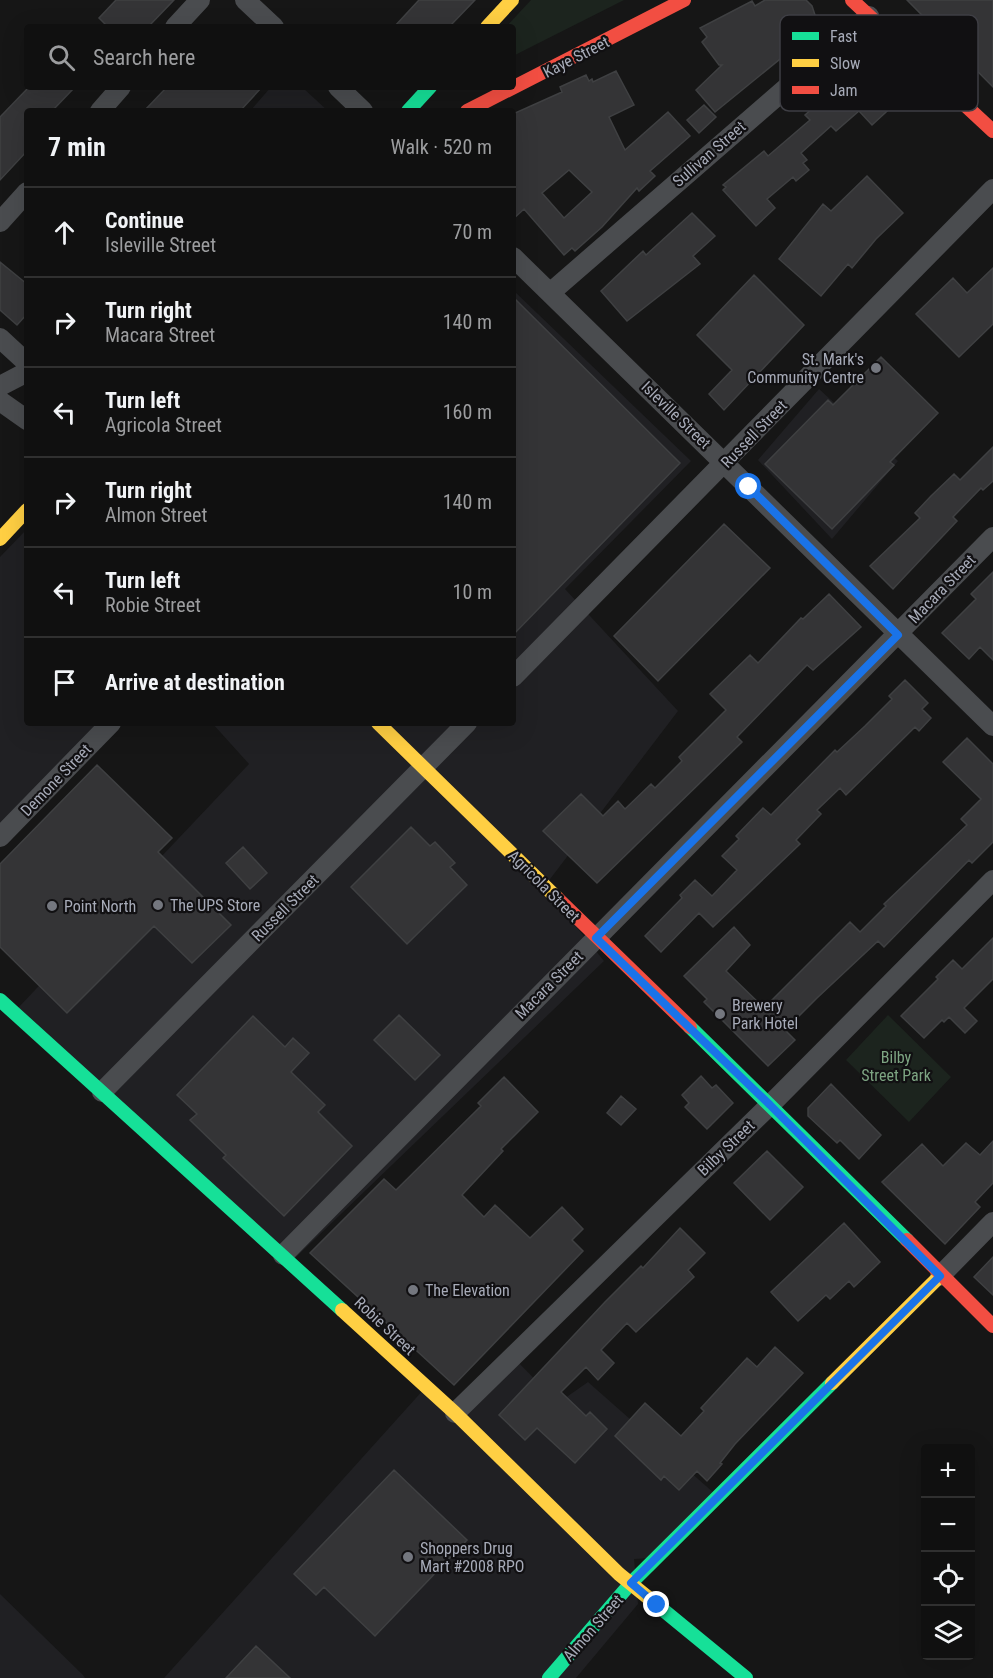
<!DOCTYPE html>
<html lang="en">
<head>
<meta charset="utf-8">
<style>
  body { margin:0; font-family:"Roboto Condensed",sans-serif; background:#1e1e1e; color:#f1f3f6 }
  .controls { position:absolute; right:18px; bottom:18px; display:grid; overflow:hidden; border-radius:6px; box-shadow:0 6px 24px #0002 }
  .controls button { width:54px; height:54px; display:grid; place-items:center; padding:0; border:0; border-bottom:2px solid #303030; background:#101010; color:#f1f3f6; font:30px sans-serif }
  .stop { position:absolute; width:18px; height:18px; margin:-14px; border:4px solid #1a73e8; border-radius:50%; background:#fff }
  .stop.end { background:#1a73e8; border-color:#fff; box-shadow:0 2px 6px #0008 }
  .list { margin:0; padding:0; list-style:none }
  h2 { display:flex; justify-content:space-between; align-items:center; height:78px; margin:0; padding:0 24px; font-size:26px }
  h2 small { font-size:20px; font-weight:400; color:#9c9d9f }
  .list li { display:grid; grid-template-columns:39px 1fr auto; gap:18px; align-items:center; box-sizing:border-box; height:90px; padding:0 24px; border-top:2px solid #303030 }
  .list b { display:block; font-size:22px; white-space:nowrap }
  .list p { margin:0; font-size:20px; white-space:nowrap; color:#9c9d9f }
  .list em { font-size:20px; font-style:normal; color:#9c9d9f }
  .icon { flex:none; width:33px; height:33px; fill:none; stroke:currentColor; stroke-width:2; stroke-linecap:round; stroke-linejoin:round }
  .map { position:relative; flex:none; width:993px; height:1678px; overflow:hidden }
  .search { position:absolute; background:#101010; box-shadow:0 6px 24px #0002; left:24px; top:24px; width:492px; height:66px; display:flex; align-items:center; gap:15px; box-sizing:border-box; padding:0 21px; border-radius:6px; color:#9c9d9f; font-size:22px }
  .panel { position:absolute; background:#101010; box-shadow:0 6px 24px #0002; left:24px; top:108px; width:492px; height:618px; border-radius:6px }
  .map>svg:first-child { display:block }
  .built { fill:#202023 }
  .green { fill:#1c241e }
  .building { fill:#343436; stroke:#3f4042; stroke-width:1.5; fill-rule:evenodd }
  .lines { fill:none; stroke-linecap:round; stroke-linejoin:round }
  .street { stroke:#4a4c4f; stroke-width:20 }
  .fast { stroke:#16e098; stroke-width:14 }
  .slow { stroke:#ffcf43; stroke-width:14 }
  .jam { stroke:#f24e42; stroke-width:14 }
  .route { stroke:#1a73e8; stroke-width:8 }
  .poi-dot { fill:#74777f; stroke:#111012; stroke-width:2 }
  .labels { text-anchor:middle; dominant-baseline:central; stroke-width:4.5; stroke-linejoin:round; paint-order:stroke }
  .street-label { font-size:16px; fill:#a7abb8; stroke:#111012 }
  .poi-label { font-size:16px; fill:#a7abb8; stroke:#111012; text-anchor:start }
  .park-label { font-size:16px; fill:#7da482; stroke:#111012 }
  .key { fill:#111012; stroke:#3e3e44; stroke-width:1.5 }
  .key-label { font-size:16px; fill:#a7abb8 }
</style>
</head>
<body>
<div class="map">
<svg width="993" height="1678" viewBox="0 0 993 1678">
  <rect width="100%" height="100%" fill="#161616"/>
  <!-- built -->
  <path class="built" d="M271,87H302L328,111H250Z
    M513,290L691,461L565,589L678,711L544,887L604,961L290,1263L18,1008L249,764L212,723H513Z
    M819,389L898,461L832,539L758,460Z
    M27,529V723H111L0,840V557Z
    M515,1359L558,1403L588,1382L723,1501L667,1557L634,1559L638,1604L576,1678H164L425,1388L461,1420Z
    M0,1594L83,1675L85,1678H0Z"/>
  <!-- green -->
  <path class="green" d="M531,0H624L513,56V27H506Z
    M888,1015L951,1077L909,1122L846,1060Z"/>
  <!-- building -->
  <path class="building" d="M116,0H174L148,27H108L99,18Z
    M419,0H475L449,27H394Z
    M765,0H806L812,6L816,18L812,33L715,112L696,90L722,65H719L702,42L707,37L700,28L752,1L755,6Z
    M907,0H993V87Z
    M862,64L897,102L872,125L859,111L836,131L831,126L801,153L807,160L803,163L809,170L796,181L793,177L767,199L775,208L756,226L723,190L726,187L723,185L764,151L768,156L810,120L805,115Z
    M616,71L634,105L609,117L625,150L668,112L690,136L650,171L655,176L639,191L637,188L602,227L575,251L572,248L564,255L524,209L513,219V114L562,92L560,87L586,75L589,81L592,79L593,82ZM569,170L592,192L564,218L542,193Z
    M29,87H75L52,111H27V151L0,180V117Z
    M167,87H262L240,111H144Z
    M704,105L716,117L699,133L687,120Z
    M867,176L903,213L876,239L852,268L848,264L821,296L779,259L823,204L831,211Z
    M692,213L715,236L693,256L700,264L627,321L601,291L643,251L646,255Z
    M0,262L27,284V314L17,325L0,310Z
    M993,268V324L959,357L916,314L953,278L967,293Z
    M754,275L804,325L724,410L709,394L732,370L697,335Z
    M513,297L680,463L513,635Z
    M881,357L938,413L890,462L894,465L832,529L765,464L828,400L833,405Z
    M993,447V481L983,490L981,488L953,517L957,521L893,589L870,566L920,518L915,513L931,496L954,474L960,480Z
    M724,524L770,568L658,681L614,636Z
    M993,572V660L980,647L969,659L942,633L976,599L971,594Z
    M829,594L861,627L813,670L807,665L737,737L742,742L597,883L543,831L581,794L603,816L618,801L625,809L651,784L655,788L682,761L679,757L726,710L710,694L750,655L758,663L801,618L803,619Z
    M905,680L928,703L922,709L931,718L919,731L915,727L846,795L840,788L817,810L821,814L796,840L800,844L713,927L699,913L661,952L645,936L682,898L680,895L695,880L712,896L737,870L722,856L739,839L736,836L763,808L771,815L835,750L837,752L865,726L892,699L889,696Z
    M967,738L993,764V842L972,863L969,860L884,947L878,941L817,998L785,1030L795,1040L768,1066L704,1002L707,999L684,976L734,927L750,945L726,971L764,1008L850,922L860,932L886,906L884,904L967,825L961,819L981,799L943,762Z
    M97,765L172,838L158,852L231,925L192,963L154,926L67,1013L0,947V864Z
    M411,827L430,846L435,842L455,863L450,867L467,885L407,944L351,887Z
    M243,847L267,873L250,889L226,863Z
    M993,938V979L964,1008L977,1021L965,1033L949,1017L944,1022L942,1020L924,1038L901,1016L938,979L936,977L953,960L962,969Z
    M399,1015L440,1055L415,1080L374,1040Z
    M253,1016L285,1047L293,1038L309,1053L291,1072L325,1105L318,1112L352,1146L284,1216L223,1158L226,1155L190,1120L197,1114L177,1095Z
    M701,1076L712,1088L716,1085L733,1103L707,1129L685,1107L689,1103L682,1095Z
    M504,1077L538,1112L501,1149L503,1151L462,1195L484,1217L495,1205L530,1238L562,1207L583,1229L572,1240L583,1251L454,1385L310,1253L384,1179L396,1190L481,1106L478,1103Z
    M831,1084L881,1135L859,1159L840,1140L837,1143L808,1116V1108Z
    M621,1096L636,1109L621,1125L607,1113Z
    M993,1141V1183L975,1202L980,1207L945,1244L882,1182L922,1144L943,1166L966,1143L980,1155Z
    M767,1151L803,1187L770,1220L734,1183Z
    M844,1223L880,1262L854,1287L849,1281L830,1299L826,1295L798,1321L771,1292Z
    M680,1228L705,1253L688,1270L694,1277L636,1332L627,1323L601,1350L614,1363L598,1380L586,1367L561,1392L586,1416L590,1412L607,1429L575,1463L537,1428L525,1440L499,1415L605,1302L641,1266L643,1268Z
    M993,1257V1295L974,1277Z
    M775,1347L803,1373L735,1444L720,1463L722,1464L707,1481L697,1471L679,1490L664,1476L661,1480L615,1436L645,1403L681,1436L704,1411L701,1408L747,1358L757,1367Z
    M394,1470L467,1540L375,1636L324,1587L316,1595L294,1574Z
    M256,1646L290,1678H226Z"/>
  <g class="lines">
    <!-- street -->
    <path class="street" d="M245,0L274,27
      M175,27L200,0
      M338,87L363,111
      M100,111L121,87
      M0,222L27,192
      M513,257L993,726
      M550,293L869,16
      M0,338L27,363
      M0,386L27,372
      M0,401L27,420
      M513,677L993,189
      M0,837L111,723
      M102,1092L467,723
      M283,1255L993,537
      M940,1276L993,1222
      M455,1413L770,1105L993,880"/>
    <!-- fast -->
    <path class="fast" d="M408,111L430,87
      M0,1000L342,1310
      M690,1027L907,1240
      M651,1600L746,1678
      M549,1678L631,1583L832,1383"/>
    <!-- slow -->
    <path class="slow" d="M487,27L512,0
      M0,539L27,510
      M378,723L557,898
      M342,1310L455,1413L619,1574L651,1600
      M832,1383L940,1276"/>
    <!-- jam -->
    <path class="jam" d="M852,0L993,131
      M467,111L684,0
      M557,898L690,1027
      M907,1240L993,1326"/>
  </g>
  <g class="lines">
    <!-- route -->
    <path class="route" d="M657,1605L631,1583L940,1276L770,1105L596,938L898,635L749,487"/>
  </g>
  <!-- markers -->
  <g class="poi-dot">
    <circle cx="876" cy="368" r="6"/>
    <circle cx="158" cy="905" r="6"/>
    <circle cx="52" cy="906" r="6"/>
    <circle cx="720" cy="1014" r="6"/>
    <circle cx="413" cy="1290" r="6"/>
    <circle cx="408" cy="1557" r="6"/>
  </g>
  <g class="labels">
    <!-- street labels -->
    <g class="street-label">
      <text transform="translate(576 57) rotate(-27)">Kaye Street</text>
      <text transform="translate(709 154) rotate(-41)">Sullivan Street</text>
      <text transform="translate(676 415) rotate(44)">Isleville Street</text>
      <text transform="translate(754 434) rotate(-46)">Russell Street</text>
      <text transform="translate(942 589) rotate(-46)">Macara Street</text>
      <text transform="translate(56 780) rotate(-46)">Demone Street</text>
      <text transform="translate(544 886) rotate(45)">Agricola Street</text>
      <text transform="translate(285 908) rotate(-45)">Russell Street</text>
      <text transform="translate(549 985) rotate(-45)">Macara Street</text>
      <text transform="translate(726 1148) rotate(-44)">Bilby Street</text>
      <text transform="translate(385 1326) rotate(43)">Robie Street</text>
      <text transform="translate(593 1628) rotate(-49)">Almon Street</text>
    </g>
    <!-- poi labels -->
    <g class="poi-label">
      <text x="864" y="359" text-anchor="end">St. Mark's<tspan x="864" dy="18">Community Centre</tspan></text>
      <text x="170" y="905">The UPS Store</text>
      <text x="64" y="906">Point North</text>
      <text x="732" y="1005">Brewery<tspan x="732" dy="18">Park Hotel</tspan></text>
      <text x="425" y="1290">The Elevation</text>
      <text x="420" y="1548">Shoppers Drug<tspan x="420" dy="18">Mart #2008 RPO</tspan></text>
    </g>
    <!-- park labels -->
    <g class="park-label">
      <text x="896" y="1057">Bilby<tspan x="896" dy="18">Street Park</tspan></text>
    </g>
  </g>
  <!-- legend -->
  <rect x="780" y="15" width="198" height="96" rx="9" class="key"/>
  <rect x="792" y="32" width="27" height="8" fill="#16e098"/>
  <rect x="792" y="59" width="27" height="8" fill="#ffcf43"/>
  <rect x="792" y="86" width="27" height="8" fill="#f24e42"/>
  <g class="key-label">
    <text x="830" y="42">Fast</text>
    <text x="830" y="69">Slow</text>
    <text x="830" y="96">Jam</text>
  </g>
</svg>
<div class="controls">
<button>+</button>
<button>−</button>
<button><svg class="icon" aria-label="locate" viewBox="0 0 24 24"><circle cx="12" cy="12" r="6"/><path d="M12 2v4M12 18v4M2 12h4M18 12h4"/></svg></button>
<button><svg class="icon" aria-label="layers" viewBox="0 0 24 24"><path d="M12 4l9 5-9 5-9-5zM3 14l9 5 9-5"/></svg></button>
</div>
<div class="stop" style="left:749px;top:487px"></div>
<div class="stop end" style="left:657px;top:1605px"></div>
<div class="search"><svg class="icon" aria-label="search" viewBox="0 0 24 24"><circle cx="10" cy="10" r="6"/><path d="M15 15l6 6"/></svg>Search here</div>
<section class="panel">
<h2>7 min<small>Walk · 520 m</small></h2>
<ul class="list">
<li><svg class="icon" aria-label="ahead" viewBox="0 0 24 24"><path d="M12 20V5M6 11l6-6 6 6"/></svg><div><b>Continue</b><p>Isleville Street</p></div><em>70 m</em></li>
<li><svg class="icon" aria-label="right" viewBox="0 0 24 24"><path d="M7 20v-9h11M14 6l5 5-5 5"/></svg><div><b>Turn right</b><p>Macara Street</p></div><em>140 m</em></li>
<li><svg class="icon" aria-label="left" viewBox="0 0 24 24"><path d="M17 20v-9H6M10 6l-5 5 5 5"/></svg><div><b>Turn left</b><p>Agricola Street</p></div><em>160 m</em></li>
<li><svg class="icon" aria-label="right" viewBox="0 0 24 24"><path d="M7 20v-9h11M14 6l5 5-5 5"/></svg><div><b>Turn right</b><p>Almon Street</p></div><em>140 m</em></li>
<li><svg class="icon" aria-label="left" viewBox="0 0 24 24"><path d="M17 20v-9H6M10 6l-5 5 5 5"/></svg><div><b>Turn left</b><p>Robie Street</p></div><em>10 m</em></li>
<li><svg class="icon" aria-label="arrive" viewBox="0 0 24 24"><path d="M6 21V4h12l-3 4 3 4H6"/></svg><div><b>Arrive at destination</b></div></li>
</ul>
</section>
</div>
</body>
</html>
